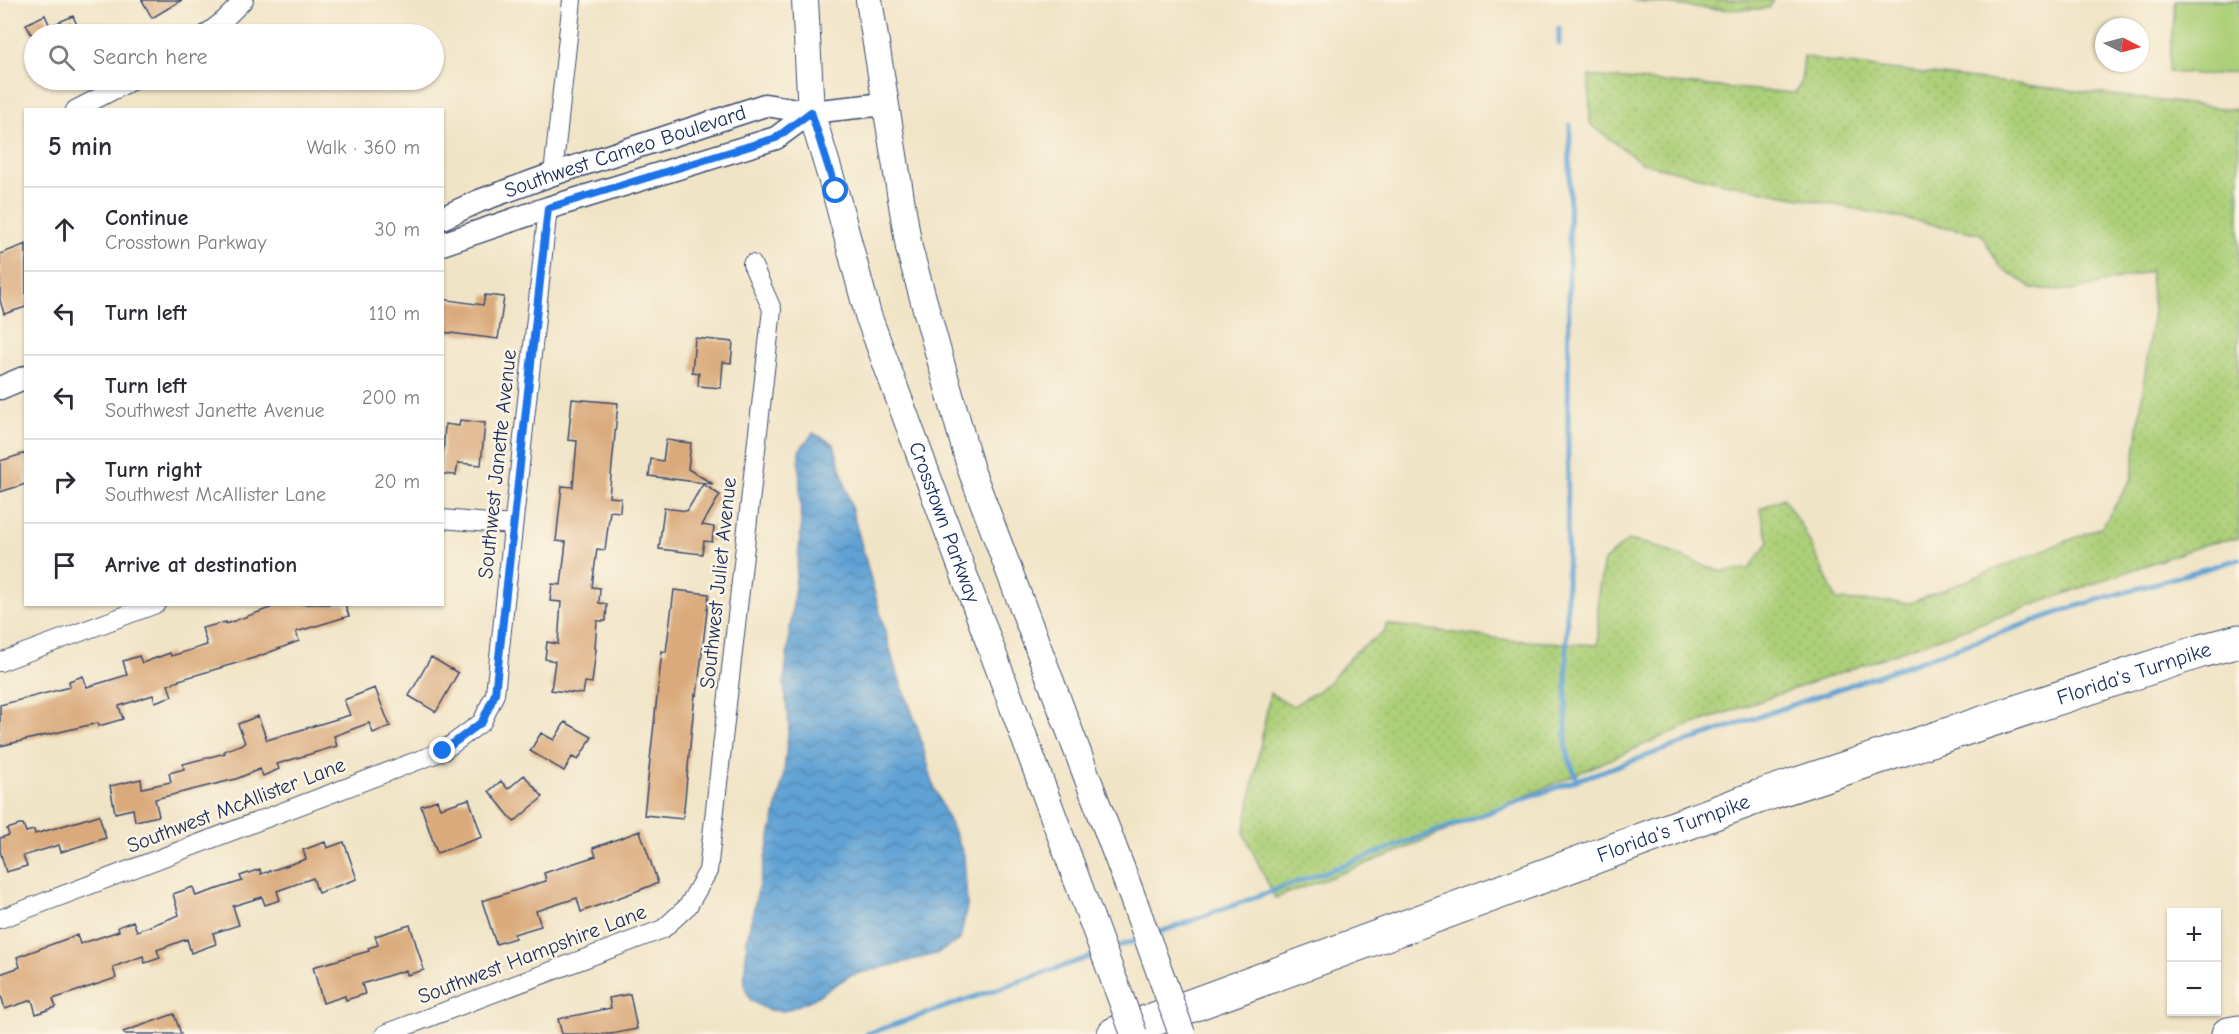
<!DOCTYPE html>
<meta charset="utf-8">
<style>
body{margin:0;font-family:"Comic Neue",sans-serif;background:#f2f2f3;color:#2b2b33}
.controls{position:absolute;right:18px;bottom:18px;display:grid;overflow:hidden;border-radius:0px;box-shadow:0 2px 4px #0004}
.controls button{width:54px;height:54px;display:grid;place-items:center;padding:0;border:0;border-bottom:2px solid #e1e1e2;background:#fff;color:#2b2b33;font:30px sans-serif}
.compass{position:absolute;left:2095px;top:18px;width:54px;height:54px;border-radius:50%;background:#fff;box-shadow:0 2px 4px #0004;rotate:96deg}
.stop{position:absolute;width:18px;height:18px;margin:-14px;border:4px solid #1a73e8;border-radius:50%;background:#fff}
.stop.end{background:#1a73e8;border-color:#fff;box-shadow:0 2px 6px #0008}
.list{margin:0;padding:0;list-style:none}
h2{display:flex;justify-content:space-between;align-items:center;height:78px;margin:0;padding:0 24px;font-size:26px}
h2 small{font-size:20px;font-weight:400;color:#7c7c81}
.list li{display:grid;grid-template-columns:39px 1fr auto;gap:18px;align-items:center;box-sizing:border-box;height:84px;padding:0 24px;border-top:2px solid #e1e1e2}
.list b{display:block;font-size:22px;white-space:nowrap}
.list p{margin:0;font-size:20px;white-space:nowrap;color:#7c7c81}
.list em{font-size:20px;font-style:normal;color:#7c7c81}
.icon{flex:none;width:33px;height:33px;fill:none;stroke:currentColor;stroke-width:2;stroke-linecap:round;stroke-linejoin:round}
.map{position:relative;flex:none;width:2239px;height:1034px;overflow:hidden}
.search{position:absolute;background:#fff;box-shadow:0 2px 4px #0004;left:24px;top:24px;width:420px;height:66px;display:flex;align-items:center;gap:15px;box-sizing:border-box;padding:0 21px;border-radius:33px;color:#7c7c81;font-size:22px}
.panel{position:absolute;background:#fff;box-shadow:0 2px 4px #0004;left:24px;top:108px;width:420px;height:498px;border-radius:0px}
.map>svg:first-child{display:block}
.grass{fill:url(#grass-dots);stroke:#647f6b;stroke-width:1.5}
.wetland{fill:url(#wetland-marsh);stroke:#647f6b;stroke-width:1.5}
.pitch{fill:#accf78;stroke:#647f6b;stroke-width:1.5}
.water{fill:url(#water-waves);stroke:#3e6899;stroke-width:1.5}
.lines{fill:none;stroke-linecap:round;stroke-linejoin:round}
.stream{stroke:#61a2d4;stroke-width:5}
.building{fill:#daaa7b}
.minor-casing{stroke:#3b4a6e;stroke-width:20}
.tertiary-casing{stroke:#3b4a6e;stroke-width:25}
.secondary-casing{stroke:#3b4a6e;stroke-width:28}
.motorway-casing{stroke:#3b4a6e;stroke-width:35}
.minor{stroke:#fff;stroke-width:18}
.tertiary{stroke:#fff;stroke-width:22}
.secondary{stroke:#fff;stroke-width:26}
.motorway{stroke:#fff;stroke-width:33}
.secondary-bridge-casing{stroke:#3b4a6e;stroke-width:28;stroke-linecap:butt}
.secondary-bridge{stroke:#fff;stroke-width:26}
.route{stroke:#1a73e8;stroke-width:8}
.labels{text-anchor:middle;stroke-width:5;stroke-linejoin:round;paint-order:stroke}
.street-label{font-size:21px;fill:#1b2f5e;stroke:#fcf5e5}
</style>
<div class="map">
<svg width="2239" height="1034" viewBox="0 0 2239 1034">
<defs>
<pattern id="grass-dots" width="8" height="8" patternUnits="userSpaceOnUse" patternTransform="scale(1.5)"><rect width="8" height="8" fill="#accf78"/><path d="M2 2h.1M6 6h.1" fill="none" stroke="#93b26a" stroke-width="1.8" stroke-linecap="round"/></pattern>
<pattern id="wetland-marsh" width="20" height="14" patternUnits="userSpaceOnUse" patternTransform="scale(1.5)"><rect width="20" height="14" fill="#accf78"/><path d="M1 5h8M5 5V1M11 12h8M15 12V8" fill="none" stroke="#93b26a"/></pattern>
<pattern id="water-waves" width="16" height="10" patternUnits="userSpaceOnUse" patternTransform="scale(1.5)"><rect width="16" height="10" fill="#61a2d4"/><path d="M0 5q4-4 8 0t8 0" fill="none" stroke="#4f84af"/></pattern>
</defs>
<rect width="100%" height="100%" fill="#fcf5e5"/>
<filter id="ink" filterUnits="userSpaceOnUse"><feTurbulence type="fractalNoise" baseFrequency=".0167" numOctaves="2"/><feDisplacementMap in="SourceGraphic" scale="12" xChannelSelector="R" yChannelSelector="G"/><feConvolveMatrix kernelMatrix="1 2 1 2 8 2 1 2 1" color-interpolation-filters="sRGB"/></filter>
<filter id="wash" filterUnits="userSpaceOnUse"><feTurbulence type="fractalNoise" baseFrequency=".008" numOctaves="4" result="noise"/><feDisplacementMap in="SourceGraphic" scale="24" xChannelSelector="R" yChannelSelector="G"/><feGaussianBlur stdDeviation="1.35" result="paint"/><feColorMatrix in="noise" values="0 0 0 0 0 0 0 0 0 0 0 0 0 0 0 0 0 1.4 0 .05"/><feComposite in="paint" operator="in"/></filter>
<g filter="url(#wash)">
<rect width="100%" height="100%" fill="#f0e4c6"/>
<path class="grass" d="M1804,56L1831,62L2239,110V538L2212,542L1680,729L1395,853L1275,898L1244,834L1270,693L1293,706L1316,692L1331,680L1356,651L1385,632L1386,624L1510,640L1598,645V593L1604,561L1628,540L1652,545L1719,571L1749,569L1769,542L1760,509L1783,498L1803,528L1837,600L1910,603L2102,527L2132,478L2153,310L2150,271L2076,290L2034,289L2000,267L1981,234L1724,183L1642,163L1590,124L1589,76L1793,93C1804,87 1802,68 1804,56Z"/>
<path class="wetland" d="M1631,0H1773L1769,8C1723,13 1676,5 1631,0Z"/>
<path class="pitch" d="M2176,0H2239V71L2215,75L2168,72Z"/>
<path class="water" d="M813,433L834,444L894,664L917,726L934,787L964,855L967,906L960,940L936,954L849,976L813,999L784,1011L768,1010L751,1001L744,985L747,938L783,780L789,725L784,684L801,531L799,451Z"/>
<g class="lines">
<path class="stream" d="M1559,44V28
M1570,125L1566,744L1569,759L1577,780
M1152,935L1577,780L2077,606L2239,559
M1110,949L1141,939
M867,1034L1098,954"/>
</g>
<g id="blocks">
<path class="building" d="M142,0H182L152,18Z
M45,15L50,26L73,16L81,34H31L26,24Z
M26,244V307L4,314L0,300V254Z
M485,295L504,297L498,339L442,332V299L483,305Z
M695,338L733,342L731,363L723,362L721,388L698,386L699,373L692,372Z
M572,399L618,403L609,497L621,498L620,512L610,511L605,550L597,549L592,587L600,588L599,603L607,604L606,621H597L595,648L596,649L592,683L585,682L583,694L551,690L555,661L545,659L547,642L558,644L561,602L550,601L552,584L561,585L566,542L556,541L562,486L573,487L577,441L568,440Z
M460,420L485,423L481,465L458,463L456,475L442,474L445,424L459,426Z
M666,440L691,443L688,469L713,484L649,476L651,459L663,461Z
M26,453V484L0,492V461Z
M703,484L720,495L702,525L714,527L712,542L704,541L702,554L659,549L664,508L687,511Z
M674,590L709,594L697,695L695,694L683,819L644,815L662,651L666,652Z
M281,604H345L349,616L296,632L299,641L257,657L179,680V681L168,685L172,696L155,702L153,695L119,706L123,719L99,726L98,723L0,746V705L70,687L69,681L83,676L87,687L127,675L123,661L139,656L142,663L170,653L171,656L207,645L202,628L226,622V624Z
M431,657L458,673L436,712L409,696Z
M375,688L390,726L373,733L369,723L334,736L337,746L277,764L279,769L263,776L260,769L236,779L155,799L159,816L135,821L133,809L115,813L110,786L141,779L142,788L171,782L169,773L184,769L183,764L225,753L224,751L245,743L238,724L258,716L267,740L350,715L344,700Z
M565,722L592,737L578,760L572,757L564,771L530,751L541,733L554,740Z
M524,775L543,797L514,822L489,791L501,781L508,789Z
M469,799L482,837L437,853L421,806L437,800L440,808Z
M99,815L106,838L61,852L59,845L23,856L27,866L6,872L0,851V838L9,835L7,829L23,824L26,832L34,830L35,834Z
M640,831L658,883L581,912L577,898L536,911L541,926L514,934L515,938L496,944L482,901L546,881L544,873L596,856L593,848Z
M325,842L327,848L344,842L357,879L318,893L313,878L277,891L280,900L265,905L262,897L233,906L239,925L213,933L216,944L191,953L187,939L157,950L160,958L145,963L143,956L113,967L116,978L53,999L56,1007L36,1014L32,1000L5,1009L0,992V974L20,967L17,957L77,935L80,944L119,931L118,927L133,921L137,931L179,915L173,894L193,887L196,896L242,881L240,876L260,869L261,874L306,859L303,850Z
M410,925L424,970L407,975L406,970L362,984L365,994L346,1000L345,996L323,1003L313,967L369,951L368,948L378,945L375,936Z
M630,994L637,1029L611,1034H562L558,1019L611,1008L609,998Z
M174,1014L181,1034H124L123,1032Z"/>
</g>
</g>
<g filter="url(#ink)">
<use href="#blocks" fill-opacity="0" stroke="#3b4a6e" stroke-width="1.5"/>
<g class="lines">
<g class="minor-casing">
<path id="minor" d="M206,34L224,20L244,0
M75,110L133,80
M553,174L572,0
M442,519L513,525
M0,662L156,604
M0,919L443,751L482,722L495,694L548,208
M385,1034L663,929L688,906L708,871L772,309L752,264"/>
</g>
<g class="tertiary-casing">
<g id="tertiary">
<path id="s1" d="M442,218L479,201L553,174L765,105L811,112L885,104"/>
<path d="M442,244L548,208L776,138L811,112"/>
<path d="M0,388L26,377"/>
</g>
</g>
<g class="secondary-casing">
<g id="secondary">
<path id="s2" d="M805,0L811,112L835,191L868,315L1091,918"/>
<path d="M869,0L909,248L971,470L1135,904"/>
</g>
</g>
<g class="motorway-casing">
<g id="motorway">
<path id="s3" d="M1114,1034L1758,797L2201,651L2239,641"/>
<path d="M2228,1034L2239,1032"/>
</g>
</g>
<use href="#minor" class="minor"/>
<use href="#tertiary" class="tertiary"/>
<use href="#secondary" class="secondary"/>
<use href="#motorway" class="motorway"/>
<g class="secondary-bridge-casing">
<path id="secondary-bridge" d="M1135,904L1182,1034
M1091,918L1134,1034"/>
</g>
<use href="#secondary-bridge" class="secondary-bridge"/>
</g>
</g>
<g class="lines" filter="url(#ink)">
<path class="route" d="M443,751L482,722L495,694L548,208L776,138L811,112L836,191"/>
</g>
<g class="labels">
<g class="street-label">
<text dy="7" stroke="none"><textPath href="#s1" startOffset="195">Southwest Cameo Boulevard</textPath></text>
<text transform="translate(497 464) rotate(-84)" y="7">Southwest Janette Avenue</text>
<text dy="7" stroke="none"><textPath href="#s2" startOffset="544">Crosstown Parkway</textPath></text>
<text transform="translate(718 583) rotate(-84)" y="7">Southwest Juliet Avenue</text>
<text dy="7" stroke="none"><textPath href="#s3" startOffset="1082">Florida's Turnpike</textPath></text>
<text transform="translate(236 805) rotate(-21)" y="7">Southwest McAllister Lane</text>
<text dy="7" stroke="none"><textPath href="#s3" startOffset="596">Florida's Turnpike</textPath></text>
<text transform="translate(532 954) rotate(-21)" y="7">Southwest Hampshire Lane</text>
</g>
</g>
</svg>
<div class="controls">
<button>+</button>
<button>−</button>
</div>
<svg class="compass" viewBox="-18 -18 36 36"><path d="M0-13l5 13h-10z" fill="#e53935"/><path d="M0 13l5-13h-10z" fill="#7c7c81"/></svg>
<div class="stop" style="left:836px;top:191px"></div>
<div class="stop end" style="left:443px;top:751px"></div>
<div class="search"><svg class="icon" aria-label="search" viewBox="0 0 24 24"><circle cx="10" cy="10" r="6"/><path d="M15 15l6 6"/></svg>Search here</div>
<section class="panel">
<h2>5 min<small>Walk · 360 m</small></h2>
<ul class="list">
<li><svg class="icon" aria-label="ahead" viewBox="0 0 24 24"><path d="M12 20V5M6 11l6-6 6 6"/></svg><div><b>Continue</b><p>Crosstown Parkway</p></div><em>30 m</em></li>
<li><svg class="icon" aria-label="left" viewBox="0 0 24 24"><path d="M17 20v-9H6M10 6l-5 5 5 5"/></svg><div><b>Turn left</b></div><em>110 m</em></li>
<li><svg class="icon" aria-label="left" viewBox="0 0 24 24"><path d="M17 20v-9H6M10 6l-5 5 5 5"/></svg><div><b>Turn left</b><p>Southwest Janette Avenue</p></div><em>200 m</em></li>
<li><svg class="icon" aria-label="right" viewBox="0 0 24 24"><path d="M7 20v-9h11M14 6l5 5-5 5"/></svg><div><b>Turn right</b><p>Southwest McAllister Lane</p></div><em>20 m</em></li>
<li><svg class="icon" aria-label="arrive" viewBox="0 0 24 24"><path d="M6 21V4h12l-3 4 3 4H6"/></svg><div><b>Arrive at destination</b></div></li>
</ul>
</section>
</div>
